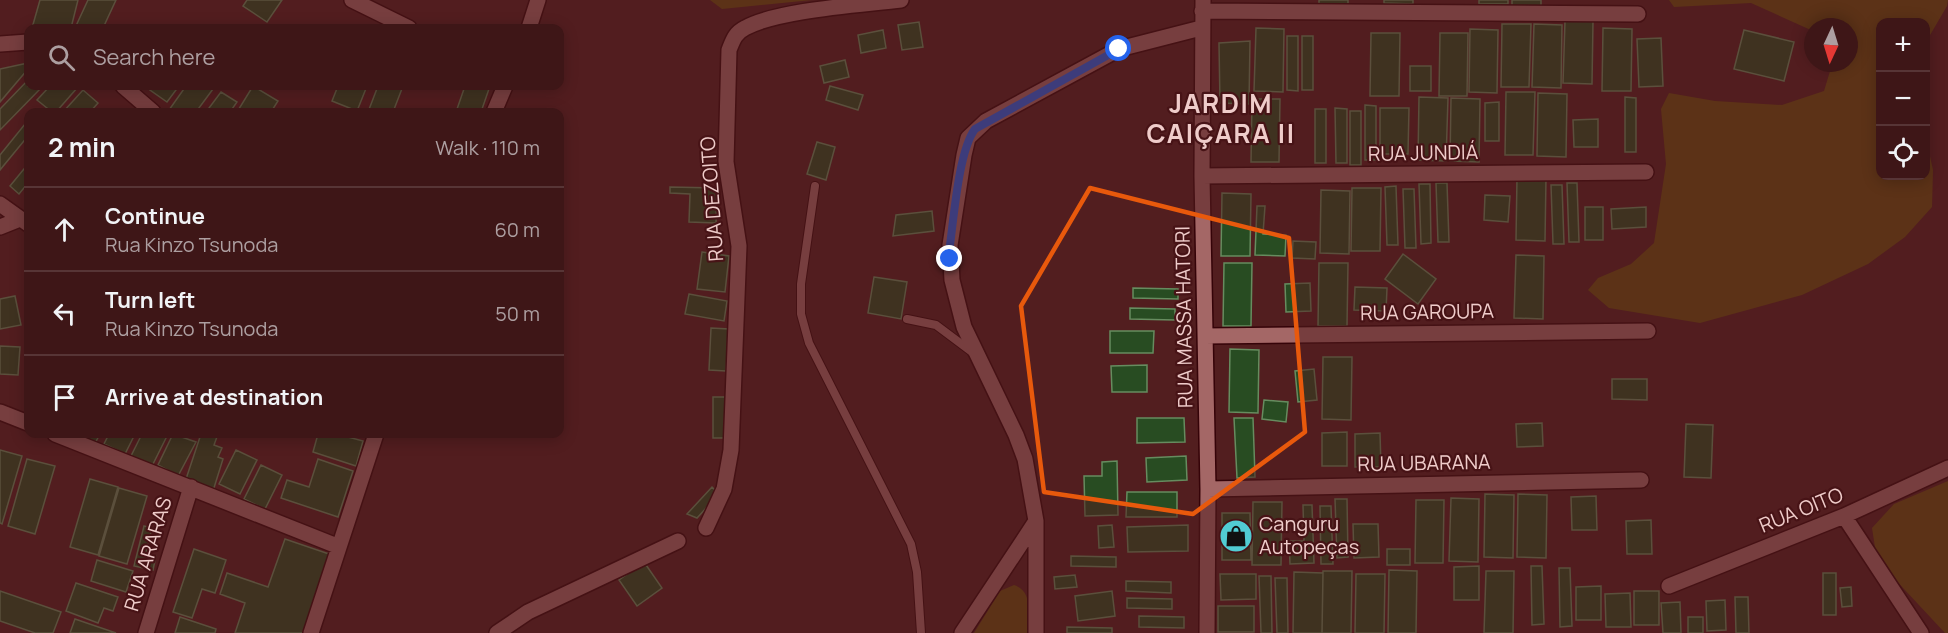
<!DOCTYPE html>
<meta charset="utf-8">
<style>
body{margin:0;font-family:Manrope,sans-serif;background:#451f20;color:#f1f3f6}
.controls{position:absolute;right:18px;top:18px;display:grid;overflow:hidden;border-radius:12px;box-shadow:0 3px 15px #0003}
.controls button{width:54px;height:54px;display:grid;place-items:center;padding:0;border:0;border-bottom:2px solid #573536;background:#3e1617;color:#f1f3f6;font:30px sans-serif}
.compass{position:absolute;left:1804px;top:18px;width:54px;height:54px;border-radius:50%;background:#3e1617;box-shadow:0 3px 15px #0003;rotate:184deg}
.stop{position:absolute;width:18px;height:18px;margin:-14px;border:4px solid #2563eb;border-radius:50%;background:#fff}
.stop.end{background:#2563eb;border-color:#fff;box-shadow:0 2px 6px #0008}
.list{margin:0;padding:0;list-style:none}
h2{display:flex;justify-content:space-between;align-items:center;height:78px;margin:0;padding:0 24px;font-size:26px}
h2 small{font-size:20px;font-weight:400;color:#ad9fa1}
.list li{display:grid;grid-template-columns:39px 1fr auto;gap:18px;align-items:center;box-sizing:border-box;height:84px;padding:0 24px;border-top:2px solid #573536}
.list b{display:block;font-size:22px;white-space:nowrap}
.list p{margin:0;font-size:20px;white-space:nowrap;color:#ad9fa1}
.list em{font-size:20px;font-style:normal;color:#ad9fa1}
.icon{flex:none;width:33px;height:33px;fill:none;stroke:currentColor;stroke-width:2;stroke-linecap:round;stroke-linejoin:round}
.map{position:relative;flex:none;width:1948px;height:633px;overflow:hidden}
.search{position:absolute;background:#3e1617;box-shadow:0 3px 15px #0003;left:24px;top:24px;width:540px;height:66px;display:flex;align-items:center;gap:15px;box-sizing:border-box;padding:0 21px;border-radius:12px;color:#ad9fa1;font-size:22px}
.panel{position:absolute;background:#3e1617;box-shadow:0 3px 15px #0003;left:24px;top:108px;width:540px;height:330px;border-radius:12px}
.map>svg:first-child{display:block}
.green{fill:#694c0e}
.building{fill:#284c22;stroke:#668c5f;stroke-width:1.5}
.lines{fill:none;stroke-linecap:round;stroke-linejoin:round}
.lane-casing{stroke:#350308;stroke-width:10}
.street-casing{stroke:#350308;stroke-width:18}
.lane{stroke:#a46766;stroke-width:8}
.street{stroke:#a46766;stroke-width:15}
.route{stroke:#2563eb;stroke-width:8}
.marked{fill:none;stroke:#e8590c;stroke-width:4.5;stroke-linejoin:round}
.labels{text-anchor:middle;stroke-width:4.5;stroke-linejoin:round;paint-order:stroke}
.street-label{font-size:20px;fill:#efccca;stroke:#471316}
.poi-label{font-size:20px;fill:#efccca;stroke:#471316;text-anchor:start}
.district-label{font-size:26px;font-weight:bold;letter-spacing:1.5px;fill:#efccca;stroke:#471316}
</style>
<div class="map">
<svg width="1948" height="633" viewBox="0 0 1948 633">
<rect width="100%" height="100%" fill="#521e1f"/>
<path class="green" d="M710,0H812L722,9Z
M1669,0H1948L1947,6L1926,42V22H1880V176H1926V138L1933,170L1932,207L1905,237L1868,264L1802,295L1700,323L1609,308L1588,290L1598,278L1631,264L1654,243L1666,164L1661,109L1669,93L1715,101L1782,105L1824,91L1831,68L1828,63H1849V27H1813V31L1751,3L1674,7Z
M1948,481V633H1945L1877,560L1872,528L1894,504Z
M1014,585C1034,591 1028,617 1028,633H974L1000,591Z"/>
<path class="building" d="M40,0H78L71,28H32Z
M88,0H116L103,28H75Z
M247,0H282L267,22L243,6Z
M1319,0H1348V5L1319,4Z
M1384,0H1413V4L1384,3Z
M1479,0H1508V4H1479Z
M1512,0H1541V7L1512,6Z
M1565,21H1593L1592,84L1563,83Z
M919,22L923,47L902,50L898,25Z
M1502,24H1531L1529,87H1501Z
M1534,24L1562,25L1561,88L1532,87Z
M1256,28L1284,29L1283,92L1254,91Z
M1603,28L1632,29L1631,91H1602Z
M1470,29L1498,30L1497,93L1469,92Z
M883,30L886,48L861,53L858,35Z
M1744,30L1794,42L1784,81L1734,69Z
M1371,33H1400L1399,96H1370Z
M1440,33H1468L1467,96H1439Z
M1287,36H1298V91L1287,90Z
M1302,36H1313V90H1302Z
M1661,38L1663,86L1639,87L1637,39Z
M1250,41L1249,104L1220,103L1219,43Z
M845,60L849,77L824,83L820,66Z
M28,63V69L0,102V69Z
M1410,66H1431V91H1410Z
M28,80V86H43L0,130V109Z
M50,86H77L78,87L56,112H52L37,100Z
M153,86H179L167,102L150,90Z
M186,86H207L213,89L196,112H173L169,110Z
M253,86L278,101L271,112H237Z
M338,86H367L357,111L332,101Z
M378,86H403L393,112H368Z
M465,86H490L481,112H456Z
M830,86L863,95L858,110L826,100Z
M83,90L98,103L90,112H63Z
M221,92L237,102L230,112H206Z
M1506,92H1535L1533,155H1505Z
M1538,93L1567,94L1566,157L1537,156Z
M1419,97L1448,98L1446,161L1418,160Z
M1625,97L1636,98V152H1625Z
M1451,98L1480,99L1479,162L1450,161Z
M1252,99H1280L1279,162H1251Z
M1499,102V141H1485V103Z
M1365,105L1376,106V160H1365Z
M1335,108L1347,109V163H1336Z
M1380,108H1409L1408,154H1380Z
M1315,109H1326V163H1315Z
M1350,111H1361V165H1350Z
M1598,119V147H1574L1573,120Z
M25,124L28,127V136L0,170V155Z
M817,142L835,147L826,180L807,174Z
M28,164V183L19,194L10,186Z
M1517,177L1546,178L1545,241L1516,240Z
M1436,183H1447L1449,242H1438Z
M1567,183H1577L1579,242H1569Z
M1419,184H1430L1431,243L1421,244Z
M1551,185H1562L1564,244H1553Z
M1396,186L1398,245H1387L1385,187Z
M670,187L717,188L716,223L689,222L690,194L670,193Z
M1352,188H1381L1380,251H1351Z
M1403,189H1414L1416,248H1405Z
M1321,190L1350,191L1349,254L1320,253Z
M1222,193L1251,194L1250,256H1221Z
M1485,195L1510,196L1508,222L1484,220Z
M1257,206H1265L1263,234L1286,235L1285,256L1255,255Z
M1585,207H1603V240H1585Z
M1646,207V227L1612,229L1611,209Z
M932,211L934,231L893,236L896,215Z
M1293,241L1316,242L1315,259L1292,258Z
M702,252L729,256L725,292L697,289Z
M1403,254L1436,279L1418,304L1385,279Z
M1516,255L1544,256L1543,319L1514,318Z
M1224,263H1252L1251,326H1223Z
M1319,263H1348L1347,326H1318Z
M874,277L907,282L901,319L868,313Z
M1310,283L1311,311L1286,312L1285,284Z
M1355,287L1387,288L1386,311L1354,310Z
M1133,288L1178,289V299L1133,298Z
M689,294L727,301L724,321L685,314Z
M15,296L21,325L0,329V299Z
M1130,308L1175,309V320L1130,319Z
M711,328L729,329L726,371L709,370Z
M1110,331H1154L1153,353H1110Z
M0,346L20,347L18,375L0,374Z
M1230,349L1259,350L1258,413L1229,412Z
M1323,357H1352L1351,420L1322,419Z
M1147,365V392H1112L1111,366Z
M1314,369L1317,400L1298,402L1295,371Z
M1612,379H1647V400L1612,399Z
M713,397H729V438H713Z
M1264,400L1288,402L1286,422L1262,419Z
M1137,418H1184L1185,442L1137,443Z
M1234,418H1253L1255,477L1237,478Z
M1542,423L1543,446L1517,447L1516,424Z
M1686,424L1713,425L1711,478L1684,477Z
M1347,432V466H1322V433Z
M1380,433L1381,467H1355V434Z
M72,434H100L94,445Z
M109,434H135L125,454L104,444Z
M142,434H168L152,466L131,456Z
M173,434L196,442L178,476L158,465Z
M201,434H218L214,445L222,448L218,457L223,459L213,491L185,482Z
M318,434H337L363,441L356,466L313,452Z
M0,450L22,456L2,524L0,523Z
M236,450L257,460L240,494L219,484Z
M1186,456L1187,480L1147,482L1146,458Z
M27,459L55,466L35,534L8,526Z
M318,459L353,471L338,517L281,498L287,480L309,487Z
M1117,461L1118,515L1085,516L1084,476H1102V462Z
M261,465L282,475L265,509L244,499Z
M90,479L118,487L98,555L70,547Z
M712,487L719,494L697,518L687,514Z
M119,488L147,496L127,564L99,556Z
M1127,492H1177V517H1126Z
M1485,494L1514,495L1513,558L1484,557Z
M1518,494L1547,495L1546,558L1517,557Z
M1596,496L1597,530H1572L1571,497Z
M1451,498L1479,499L1478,562L1449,561Z
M1335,499H1347L1348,557L1337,558Z
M1416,500H1444L1443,563H1415Z
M1253,502H1282L1281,565H1252Z
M1303,505H1312L1314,563L1290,564L1289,541H1304Z
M1320,506H1331L1333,564H1321Z
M1222,513H1250L1251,560H1222Z
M1651,520L1652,554H1627L1626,521Z
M1353,524H1378L1379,557L1354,558Z
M1112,525L1114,547L1099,548L1098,526Z
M1188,525V551L1128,552L1127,527Z
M144,526L152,528L146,553L156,556L153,570L134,566Z
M285,539L332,555L304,633H235L245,603L220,594L227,573L268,587Z
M194,549L226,560L215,593L202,589L192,618L173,612Z
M1387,549H1410V565H1387Z
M1071,556L1116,557V567L1071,566Z
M97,560L133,571L126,592L91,581Z
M644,562L662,588L637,606L619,580Z
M1479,566V600H1454V567Z
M1531,566H1542L1544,624L1532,625Z
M1559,568H1570L1572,626L1560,627Z
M1389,570L1417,571L1416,633H1388Z
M1323,571H1352L1351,633H1322Z
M1486,571H1514L1513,633H1484Z
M1294,572L1323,573L1322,633H1293Z
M1823,573H1836V615H1823Z
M1220,574H1256V599L1221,600Z
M1356,574H1385L1384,633H1355Z
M1075,575L1077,587L1055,589L1054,577Z
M1259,576H1271L1272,633H1261Z
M1275,578H1287L1288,633H1277Z
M1126,581L1171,582V593L1126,591Z
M76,583L118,597L113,611L104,608L98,623L66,611Z
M1601,586V620H1576V587Z
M1851,587L1852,606L1842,607L1840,588Z
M0,591L61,612L53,633H35L0,621Z
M1112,591L1115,616L1078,621L1075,596Z
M1634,591H1659V625H1634Z
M1630,593L1631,627H1606L1605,594Z
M1735,597H1748L1749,633H1736Z
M1127,598L1172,599V609L1127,608Z
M1725,600L1726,630L1707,631L1706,601Z
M1680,602L1681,633H1663L1661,603Z
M1218,606H1254V632H1218Z
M1139,616L1184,617V628L1139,627Z
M180,617L216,629L215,633H175Z
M1688,617H1703V633H1688Z
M75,619L116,633H70Z
M1067,627L1112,628V633H1067Z"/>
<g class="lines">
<g class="lane-casing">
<path id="lane" d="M815,186L801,284V314L809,343L911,544L917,572L921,633
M907,319L936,325L972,352"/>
</g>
<g class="street-casing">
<path id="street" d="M352,0L409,28
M1203,0L1202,176L1208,489L1207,633
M1202,11L1638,14
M529,28L538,0
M0,44L28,42
M123,86L153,112
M494,112L505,86
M1202,176L1646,172
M0,204L28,224
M0,227L20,219
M1205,336L1648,331
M0,412L28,423
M55,434L337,546
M1208,489L1641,480
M1844,516L1921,633
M706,528L724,489L731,450L739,246L726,162L729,50C733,40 735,33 745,28C777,10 861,5 901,0
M1669,586L1844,516L1948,468
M146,633L191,487
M311,633L376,434
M497,633L528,612L678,541
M962,633L1036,521
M1036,633V521L1025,459L1016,435L964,327L952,280L950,245L964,155L968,138L986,121L1119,49L1201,28"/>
</g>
<use href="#lane" class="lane"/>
<use href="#street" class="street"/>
</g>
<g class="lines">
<path class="route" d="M950,259V245C954,216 959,150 975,129L1119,49"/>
</g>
<path d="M0 0H1948V633H0ZM1090,188L1289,238L1305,432L1193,514L1044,492L1021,306Z" fill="#521e1f" fill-opacity=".55" fill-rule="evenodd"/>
<path class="marked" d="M1090,188L1289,238L1305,432L1193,514L1044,492L1021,306Z"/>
<defs>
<g id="shop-disc" transform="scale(1.725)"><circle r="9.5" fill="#51ccd3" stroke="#471316"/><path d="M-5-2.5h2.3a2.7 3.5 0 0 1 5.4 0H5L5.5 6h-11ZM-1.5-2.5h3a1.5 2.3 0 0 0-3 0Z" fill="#111"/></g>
</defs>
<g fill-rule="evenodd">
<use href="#shop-disc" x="1236" y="536"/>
</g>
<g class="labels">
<g class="street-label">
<text transform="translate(1423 153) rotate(-1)" y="7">RUA JUNDIÁ</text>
<text transform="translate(712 199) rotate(-94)" y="7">RUA DEZOITO</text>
<text transform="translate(1427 312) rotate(-1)" y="7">RUA GAROUPA</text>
<text transform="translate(1184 317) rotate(-91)" y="7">RUA MASSA HATORI</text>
<text transform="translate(1424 463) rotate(-1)" y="7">RUA UBARANA</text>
<text transform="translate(1801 510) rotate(-22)" y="7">RUA OITO</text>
<text transform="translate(148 554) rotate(-73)" y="7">RUA ARARAS</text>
</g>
<g class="poi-label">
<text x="1259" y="531">Canguru<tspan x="1259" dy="23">Autopeças</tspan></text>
</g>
<g class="district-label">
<text x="1221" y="113">JARDIM<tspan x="1221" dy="30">CAIÇARA II</tspan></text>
</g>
</g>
</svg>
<div class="controls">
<button>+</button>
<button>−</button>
<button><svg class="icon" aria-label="locate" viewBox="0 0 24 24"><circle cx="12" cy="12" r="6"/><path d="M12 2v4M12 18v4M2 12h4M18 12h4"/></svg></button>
</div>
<svg class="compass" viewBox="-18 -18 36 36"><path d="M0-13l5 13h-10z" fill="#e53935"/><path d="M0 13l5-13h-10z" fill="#ad9fa1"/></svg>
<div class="stop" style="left:1119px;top:49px"></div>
<div class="stop end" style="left:950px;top:259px"></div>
<div class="search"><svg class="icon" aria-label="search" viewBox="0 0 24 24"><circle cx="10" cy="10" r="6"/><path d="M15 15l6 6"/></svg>Search here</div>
<section class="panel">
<h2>2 min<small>Walk · 110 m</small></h2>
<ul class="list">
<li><svg class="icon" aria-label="ahead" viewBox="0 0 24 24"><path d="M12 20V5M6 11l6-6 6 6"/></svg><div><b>Continue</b><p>Rua Kinzo Tsunoda</p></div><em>60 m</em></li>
<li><svg class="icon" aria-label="left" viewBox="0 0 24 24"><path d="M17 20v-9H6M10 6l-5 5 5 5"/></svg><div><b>Turn left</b><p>Rua Kinzo Tsunoda</p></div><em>50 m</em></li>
<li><svg class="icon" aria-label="arrive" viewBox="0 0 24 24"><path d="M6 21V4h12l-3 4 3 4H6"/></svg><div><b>Arrive at destination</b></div></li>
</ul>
</section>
</div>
